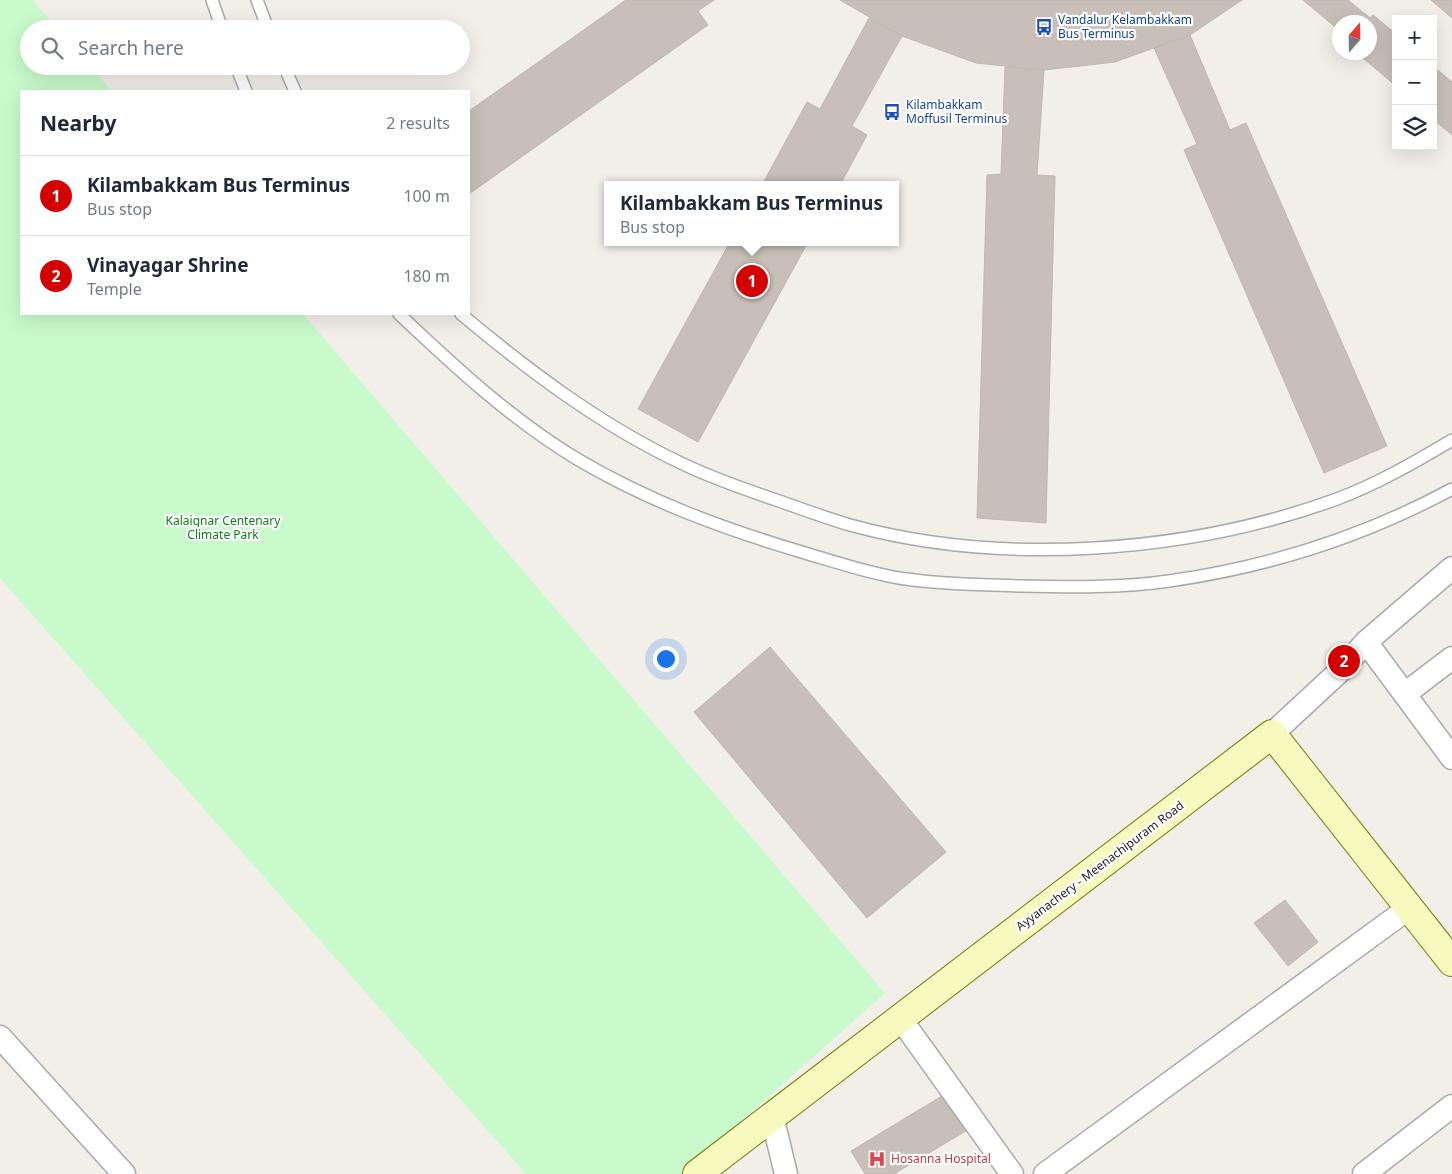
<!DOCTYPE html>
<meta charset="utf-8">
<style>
body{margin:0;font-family:"Noto Sans",sans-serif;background:#f2f2f3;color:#1f2937}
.controls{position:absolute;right:15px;top:15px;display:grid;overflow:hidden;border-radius:0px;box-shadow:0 5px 20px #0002}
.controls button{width:45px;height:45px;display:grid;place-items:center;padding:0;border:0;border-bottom:1px solid #e0e1e3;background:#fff;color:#1f2937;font:25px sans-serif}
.compass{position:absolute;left:1332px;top:15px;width:45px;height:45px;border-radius:50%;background:#fff;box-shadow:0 5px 20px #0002;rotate:20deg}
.you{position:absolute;left:665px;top:658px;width:18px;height:18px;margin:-12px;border:4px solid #fff;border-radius:50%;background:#1a73e8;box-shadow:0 0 0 8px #1a73e833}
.badge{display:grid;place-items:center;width:32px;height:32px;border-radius:50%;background:#d40000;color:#fff;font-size:16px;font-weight:700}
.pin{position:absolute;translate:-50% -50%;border:2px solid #fff;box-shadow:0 1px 5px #0006}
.popup{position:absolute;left:604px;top:181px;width:295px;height:65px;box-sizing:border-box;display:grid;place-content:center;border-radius:0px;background:#fff;filter:drop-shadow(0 1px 4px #0005);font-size:16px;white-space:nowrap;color:#747a83}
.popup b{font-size:19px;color:#1f2937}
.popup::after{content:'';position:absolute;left:50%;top:100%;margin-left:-10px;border:10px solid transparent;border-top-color:#fff}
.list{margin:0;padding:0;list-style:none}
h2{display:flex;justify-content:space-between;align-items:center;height:65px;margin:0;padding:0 20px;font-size:21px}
h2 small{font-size:16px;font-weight:400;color:#747a83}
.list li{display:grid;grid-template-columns:32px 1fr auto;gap:15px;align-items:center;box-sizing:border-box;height:80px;padding:0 20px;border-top:1px solid #e0e1e3}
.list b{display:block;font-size:19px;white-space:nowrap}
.list p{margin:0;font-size:16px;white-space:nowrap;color:#747a83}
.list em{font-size:16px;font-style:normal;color:#747a83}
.icon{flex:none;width:28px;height:28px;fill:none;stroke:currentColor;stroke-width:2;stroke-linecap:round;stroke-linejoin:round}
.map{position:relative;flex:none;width:1452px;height:1174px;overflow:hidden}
.search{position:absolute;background:#fff;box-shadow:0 5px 20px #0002;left:20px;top:20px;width:450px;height:55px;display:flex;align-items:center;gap:12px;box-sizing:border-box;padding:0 18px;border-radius:28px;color:#747a83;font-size:19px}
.panel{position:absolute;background:#fff;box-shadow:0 5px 20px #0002;left:20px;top:90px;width:450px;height:225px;border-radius:0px}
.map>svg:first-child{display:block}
.park{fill:#c8facc}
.building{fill:#c7bfb8;stroke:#c4b6ab}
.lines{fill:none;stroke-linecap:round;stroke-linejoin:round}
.lane-casing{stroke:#a9a9a9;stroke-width:14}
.street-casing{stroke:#a9a9a9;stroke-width:25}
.secondary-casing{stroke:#707d05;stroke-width:30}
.lane{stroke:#fff;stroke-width:11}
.street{stroke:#fff;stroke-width:22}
.secondary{stroke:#f7fabf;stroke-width:28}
.labels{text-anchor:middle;stroke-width:4.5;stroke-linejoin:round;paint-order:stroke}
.transit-label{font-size:12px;fill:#164399;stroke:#fff;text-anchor:start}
.park-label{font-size:12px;fill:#0c8416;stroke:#fff}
.street-label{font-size:12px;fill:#222;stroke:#fff}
.health-label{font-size:12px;fill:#be3a42;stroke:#fff;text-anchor:start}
</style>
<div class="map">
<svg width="1452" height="1174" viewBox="0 0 1452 1174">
<rect width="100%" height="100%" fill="#f2efe9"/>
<path class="park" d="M0,0H33L58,29H29V66H90L112,91H21V314H303L885,993L682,1174H526L0,578Z"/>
<path class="building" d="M626,0H714L698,11L708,25L469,194V111Z
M840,0H1242L1190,35L1154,48L1115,62L1044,70L976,63L902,36Z
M1303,0H1348L1370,18L1373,15L1396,34V86L1356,52H1370V22H1340V31Z
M1431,0H1452V18Z
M869,18L902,36L852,126L867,135L840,185H762L807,102L820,109Z
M1190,35L1230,130L1246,123L1387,446L1324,473L1184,150L1197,144L1154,48Z
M1433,66L1452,82V135L1433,119Z
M1005,67L1044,70L1037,175L1055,176L1046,523L977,518L987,175L1001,174Z
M730,242H808L698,442L638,409Z
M770,647L946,852L867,918L694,712Z
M1285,900L1318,942L1288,966L1254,923Z
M947,1093L969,1129L894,1174H865L851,1151Z"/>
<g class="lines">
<g class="lane-casing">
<path id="lane" d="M212,0L222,29
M257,0L268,29
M236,66L246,91
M284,66L295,91
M399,314C455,367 511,419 577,459C650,502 724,529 805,553C836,562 868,573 899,578C939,584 980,585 1020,586C1069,587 1121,588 1169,581C1267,567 1365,536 1452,489
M461,314C529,371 602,426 683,464C714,479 747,490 779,501C802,509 826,518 850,525C1003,567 1189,553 1337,499C1377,484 1415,462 1452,440"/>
</g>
<g class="street-casing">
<path id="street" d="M1366,642L1452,758
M1406,693L1452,658
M1272,734L1340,671L1366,642L1452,568
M900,1018L1012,1174
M0,1037L124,1174
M772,1116L786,1174
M1045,1174L1409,908
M1364,1174L1452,1106"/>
</g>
<g class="secondary-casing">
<path id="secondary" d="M697,1174L1272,734L1452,962"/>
</g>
<use href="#lane" class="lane"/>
<use href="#street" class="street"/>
<use href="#secondary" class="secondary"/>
</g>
<defs>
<g id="bus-bare" transform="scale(1.35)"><path d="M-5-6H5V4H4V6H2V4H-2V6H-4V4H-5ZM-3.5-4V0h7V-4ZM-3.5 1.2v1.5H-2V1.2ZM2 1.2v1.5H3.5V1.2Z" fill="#1a4fb4" stroke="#fff" stroke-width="2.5" paint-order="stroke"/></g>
<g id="hospital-bare" transform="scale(1.35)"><path d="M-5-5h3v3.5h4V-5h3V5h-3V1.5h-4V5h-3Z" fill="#e0444e" stroke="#fff" stroke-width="2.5" paint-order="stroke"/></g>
</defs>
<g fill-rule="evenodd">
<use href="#bus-bare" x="1044" y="27"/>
<use href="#bus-bare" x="892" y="112"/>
<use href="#hospital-bare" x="877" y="1159"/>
</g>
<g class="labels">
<g class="transit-label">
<text x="1058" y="24">Vandalur Kelambakkam<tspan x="1058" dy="14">Bus Terminus</tspan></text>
<text x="906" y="109">Kilambakkam<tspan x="906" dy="14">Moffusil Terminus</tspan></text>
</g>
<g class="park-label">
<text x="223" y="525">Kalaignar Centenary<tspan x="223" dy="14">Climate Park</tspan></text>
</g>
<g class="street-label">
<text transform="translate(1100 866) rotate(-37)" y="4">Ayyanachery - Meenachipuram Road</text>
</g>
<g class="health-label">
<text x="891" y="1163">Hosanna Hospital</text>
</g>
</g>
</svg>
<div class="controls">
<button>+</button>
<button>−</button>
<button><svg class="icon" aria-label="layers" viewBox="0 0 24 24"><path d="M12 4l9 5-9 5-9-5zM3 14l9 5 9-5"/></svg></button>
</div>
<svg class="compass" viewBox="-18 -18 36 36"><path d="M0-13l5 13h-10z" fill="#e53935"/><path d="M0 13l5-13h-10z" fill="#747a83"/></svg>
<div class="you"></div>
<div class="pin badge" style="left:752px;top:281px">1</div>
<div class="popup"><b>Kilambakkam Bus Terminus</b>Bus stop</div>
<div class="pin badge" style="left:1344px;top:661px">2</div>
<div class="search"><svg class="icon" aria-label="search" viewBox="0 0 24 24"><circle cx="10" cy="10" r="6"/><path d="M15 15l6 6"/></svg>Search here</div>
<section class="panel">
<h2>Nearby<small>2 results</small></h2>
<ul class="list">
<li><span class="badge">1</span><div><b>Kilambakkam Bus Terminus</b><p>Bus stop</p></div><em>100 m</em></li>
<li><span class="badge">2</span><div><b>Vinayagar Shrine</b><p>Temple</p></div><em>180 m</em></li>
</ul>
</section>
</div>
